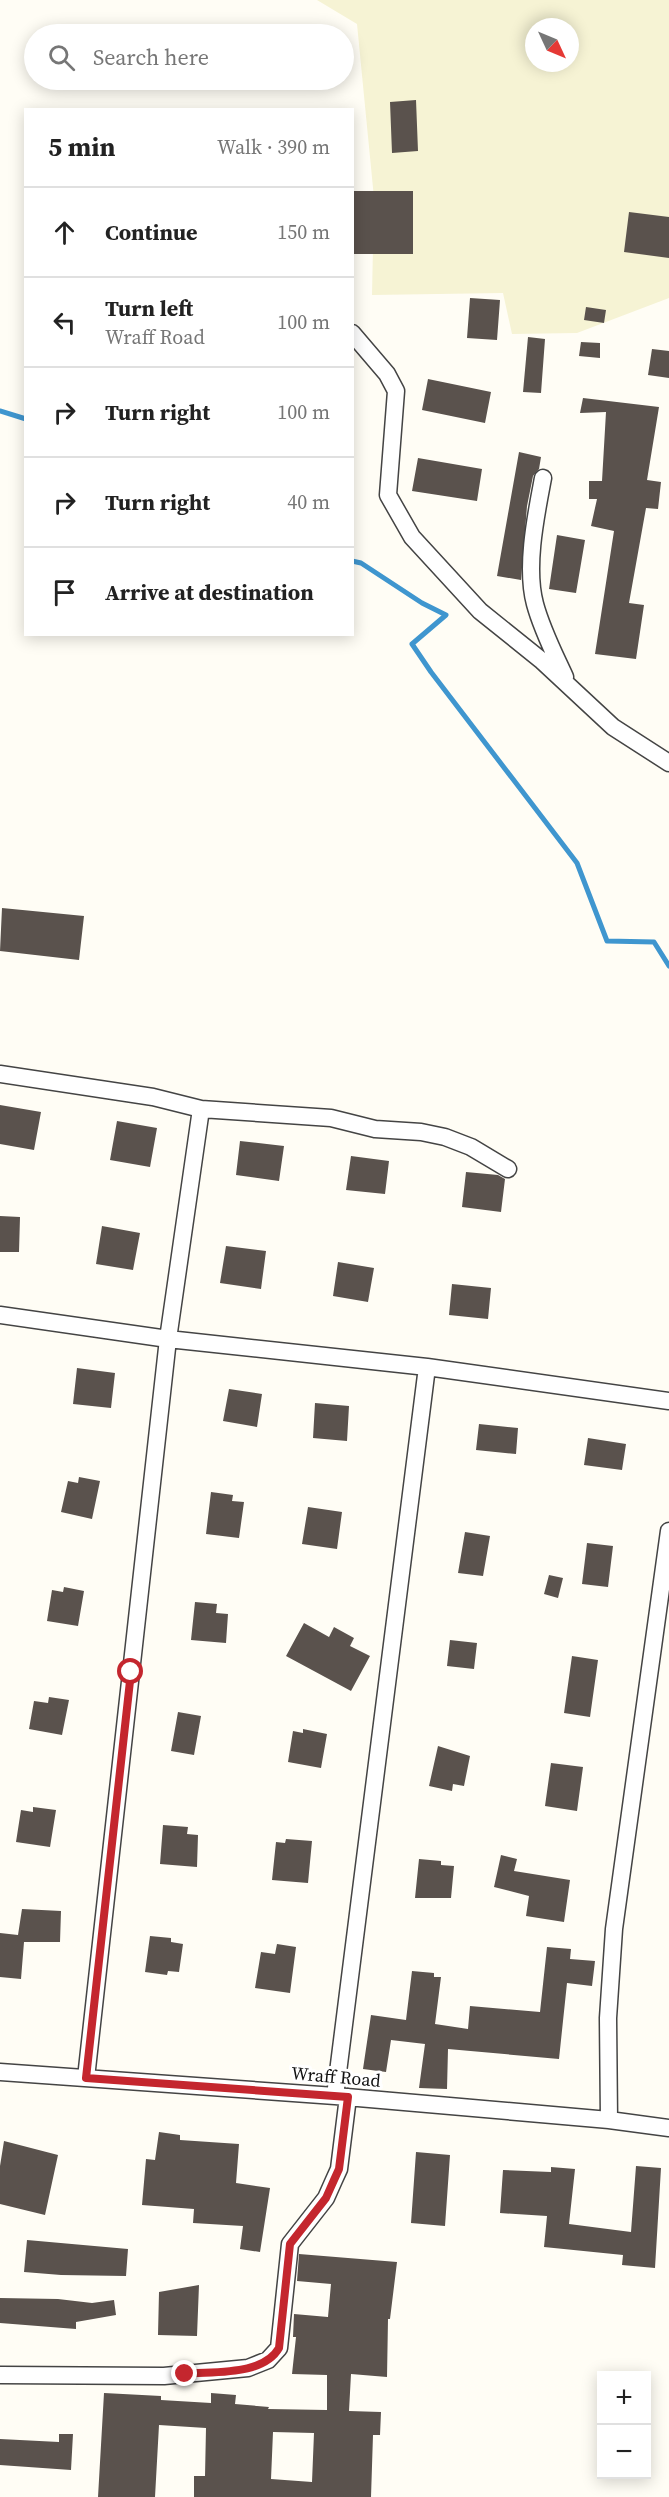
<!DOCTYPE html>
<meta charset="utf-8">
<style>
body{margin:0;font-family:"Source Serif 4",serif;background:#f6f6f6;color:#222}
.controls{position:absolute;right:18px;bottom:18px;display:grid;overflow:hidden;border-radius:0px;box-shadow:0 3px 15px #0003}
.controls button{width:54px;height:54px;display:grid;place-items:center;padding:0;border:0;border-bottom:2px solid #e0e0e0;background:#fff;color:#222;font:30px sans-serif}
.compass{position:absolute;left:525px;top:18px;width:54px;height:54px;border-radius:50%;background:#fff;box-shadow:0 3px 15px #0003;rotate:134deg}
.stop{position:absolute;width:18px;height:18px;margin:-14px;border:4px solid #c4262e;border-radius:50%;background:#fff}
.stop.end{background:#c4262e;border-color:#fff;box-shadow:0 2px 6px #0008}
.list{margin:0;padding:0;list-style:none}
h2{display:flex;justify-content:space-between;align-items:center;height:78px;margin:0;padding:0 24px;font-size:26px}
h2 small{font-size:20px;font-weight:400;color:#767676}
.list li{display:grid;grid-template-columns:39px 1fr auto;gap:18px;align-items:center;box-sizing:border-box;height:90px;padding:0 24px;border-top:2px solid #e0e0e0}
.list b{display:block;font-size:22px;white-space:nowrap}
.list p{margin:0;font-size:20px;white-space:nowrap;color:#767676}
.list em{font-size:20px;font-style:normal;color:#767676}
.icon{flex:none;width:33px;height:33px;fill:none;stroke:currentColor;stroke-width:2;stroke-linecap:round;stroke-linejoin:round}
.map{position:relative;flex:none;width:669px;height:2497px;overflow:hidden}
.search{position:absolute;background:#fff;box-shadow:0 3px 15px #0003;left:24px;top:24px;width:330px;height:66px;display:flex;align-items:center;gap:15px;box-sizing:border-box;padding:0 21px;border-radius:33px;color:#767676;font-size:22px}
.panel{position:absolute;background:#fff;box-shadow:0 3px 15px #0003;left:24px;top:108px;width:330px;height:528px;border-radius:0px}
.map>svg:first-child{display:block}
.farmland{fill:#f6f3d4;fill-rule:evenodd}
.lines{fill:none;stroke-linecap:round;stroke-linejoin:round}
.stream{stroke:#3f96cf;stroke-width:5}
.building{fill:#5a524d;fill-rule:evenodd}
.minor-casing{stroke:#444;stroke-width:19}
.minor{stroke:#fff;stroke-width:16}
.route{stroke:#c4262e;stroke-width:8}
.labels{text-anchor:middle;stroke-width:6;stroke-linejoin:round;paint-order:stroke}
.street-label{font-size:18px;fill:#111;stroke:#fff}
</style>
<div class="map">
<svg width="669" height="2497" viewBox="0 0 669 2497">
<rect width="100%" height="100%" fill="#fffdf5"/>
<path class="farmland" d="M317,0H669V298L577,333L512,334L503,293L372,295L374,198L357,24ZM534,27H570V63H534Z"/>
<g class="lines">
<path class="stream" d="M0,411L26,419
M352,561L361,563L422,603L446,615L412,644L431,672L577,863L607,941L654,942L669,966"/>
</g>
<path class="building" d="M416,100L418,151L392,153L390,102Z
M352,191H413V254H352Z
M629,212L669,217V258L624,252Z
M470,298L500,300L497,340L467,338Z
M586,307L606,310L604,323L584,320Z
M528,337L545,339L541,393L523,392Z
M581,342L600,343V358L579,356Z
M652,349L669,351V378L648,375Z
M428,379L491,392L485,423L422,410Z
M583,398L659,407L647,480L661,482L658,509L646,508L629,603L644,605L636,659L595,654L614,531L591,526L597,499H589V481H602L606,412L580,413Z
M519,452L541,457L539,469L533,476L527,506L521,580L497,576Z
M418,458L482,469L477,501L412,491Z
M557,535L585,540L576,593L549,589Z
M2,908L84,916L79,960L0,951Z
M0,1105L41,1112L34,1150L0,1144Z
M117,1121L157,1128L150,1167L110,1160Z
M240,1141L284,1146L279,1181L236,1175Z
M351,1156L389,1161L385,1194L346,1190Z
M466,1172L498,1175L505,1179L501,1212L462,1207Z
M0,1216L20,1217L19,1252H0Z
M102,1226L140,1233L133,1270L96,1264Z
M226,1246L266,1251L261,1289L220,1283Z
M338,1262L374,1268L368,1302L333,1296Z
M452,1284L491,1288L488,1319L449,1315Z
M77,1368L115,1373L111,1408L73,1404Z
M229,1389L262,1394L257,1427L223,1421Z
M315,1403L349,1406L347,1441L313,1438Z
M479,1424L518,1428L516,1454L476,1450Z
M588,1438L626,1444L622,1470L584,1465Z
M79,1477L100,1481L92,1519L61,1512L68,1481L78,1483Z
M211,1492L233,1495L232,1501L244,1502L239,1538L206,1534Z
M308,1507L342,1512L337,1549L302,1544Z
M465,1532L490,1536L483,1576L458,1573Z
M587,1543L613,1546L608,1587L582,1584Z
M549,1575L563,1578L558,1598L544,1594Z
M64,1587L84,1591L78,1626L47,1621L52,1590L63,1592Z
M195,1602L217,1604L216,1613L228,1614L226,1643L191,1640Z
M304,1623L329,1637L334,1627L354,1638L350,1646L370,1656L351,1691L286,1656Z
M450,1640L477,1643L474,1669L447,1666Z
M572,1656L598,1660L590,1717L564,1713Z
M49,1697L69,1700L62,1735L29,1729L34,1701L48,1703Z
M178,1712L201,1716L194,1755L171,1751Z
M303,1729L327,1734L321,1768L288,1762L293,1731L303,1733Z
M438,1746L470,1756L464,1786L453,1784L452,1791L429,1786Z
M551,1763L583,1767L577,1811L545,1806Z
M33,1807L56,1810L50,1847L16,1842L21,1810L33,1812Z
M163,1825L188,1827L187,1834L198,1835L197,1867L160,1864Z
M286,1839L312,1841L308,1883L272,1880L276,1842L285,1843Z
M501,1855L517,1859L514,1871L570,1880L564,1922L526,1916L529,1896L494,1887Z
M419,1859L441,1861V1865L454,1866L451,1898H415Z
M22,1909L61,1911L60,1942H24L21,1979L0,1977V1933L18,1935Z
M150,1936L171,1938V1942L183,1944L179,1972L168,1971L167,1975L145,1972Z
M277,1944L296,1947L290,1993L255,1988L261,1952L275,1954Z
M547,1947L571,1949L570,1959L595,1961L592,1986L567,1983L559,2059L448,2049L447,2089L419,2088L425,2044L391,2040L386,2072L363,2069L371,2015L406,2020L412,1971L434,1973V1977H441L435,2024L468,2029L470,2006L540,2012Z
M159,2132L180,2135V2140L239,2144L236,2183L270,2188L260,2252L240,2249L243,2226L193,2223L194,2209L142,2205L146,2159L155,2160Z
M4,2141L58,2155L45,2215L0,2204V2166Z
M416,2152L450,2155L445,2226L411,2223Z
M636,2166L661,2168L655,2268L622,2265L623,2255L544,2247L547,2216L500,2213L503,2170L551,2172V2167L575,2169L569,2224L631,2232Z
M27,2240L128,2249L126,2276L61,2275L24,2272Z
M299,2254L397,2262L390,2319H388L387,2377L351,2374L349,2411L381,2412L380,2435H373L371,2497H194V2476H205L206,2428L159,2425L155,2497H98L104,2393L161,2396V2400L211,2403V2393L236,2395L235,2404L269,2407L268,2409L327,2410V2375L292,2374L296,2337H293L294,2314L328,2317L331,2284L297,2281ZM273,2432L314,2433L312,2482L271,2479Z
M199,2285L197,2336L158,2335L159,2292Z
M0,2298L58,2299L92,2303L114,2300L116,2315L76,2322V2329L0,2323Z
M59,2434H73L71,2470L0,2465V2439L59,2442Z"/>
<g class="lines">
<g class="minor-casing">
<path id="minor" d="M352,333L387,374L396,391L388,495L412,537L480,611L541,660L613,727L669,763
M543,478C536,515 525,567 535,604C542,630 554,653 565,677
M0,1074L153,1097L201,1109L331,1118L375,1129L421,1132L445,1137L471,1147L508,1169
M0,1315L168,1339L427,1367L669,1401
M0,2072L335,2096L609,2120L669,2128
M86,2078L168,1339L201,1109
M335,2096L427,1367
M609,2120L608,2018L614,1929L669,1531
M0,2375L164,2376L248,2368L268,2360L279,2348L290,2244L326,2198L334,2180L339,2169L348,2097"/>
</g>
<use href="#minor" class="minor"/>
</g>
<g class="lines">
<path class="route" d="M131,1672L86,2078L348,2097L339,2169L334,2180L326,2198L290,2244L279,2348C263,2376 213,2371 185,2374"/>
</g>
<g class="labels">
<g class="street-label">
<text transform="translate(336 2077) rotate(5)" y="6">Wraff Road</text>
</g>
</g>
</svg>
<div class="controls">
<button>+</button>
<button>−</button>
</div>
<svg class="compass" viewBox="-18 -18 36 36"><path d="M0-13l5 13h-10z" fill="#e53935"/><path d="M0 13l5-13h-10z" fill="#767676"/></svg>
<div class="stop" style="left:131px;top:1672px"></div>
<div class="stop end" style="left:185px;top:2374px"></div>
<div class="search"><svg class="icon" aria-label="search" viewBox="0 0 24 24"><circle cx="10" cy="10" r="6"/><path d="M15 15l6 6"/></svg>Search here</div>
<section class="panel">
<h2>5 min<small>Walk · 390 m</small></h2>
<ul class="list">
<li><svg class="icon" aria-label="ahead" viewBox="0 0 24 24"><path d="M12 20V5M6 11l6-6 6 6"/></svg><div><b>Continue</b></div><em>150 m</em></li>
<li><svg class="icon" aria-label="left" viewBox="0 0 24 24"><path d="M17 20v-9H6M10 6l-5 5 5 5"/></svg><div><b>Turn left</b><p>Wraff Road</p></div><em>100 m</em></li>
<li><svg class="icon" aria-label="right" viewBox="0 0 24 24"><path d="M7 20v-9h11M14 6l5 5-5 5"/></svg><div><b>Turn right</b></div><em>100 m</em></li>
<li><svg class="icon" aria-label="right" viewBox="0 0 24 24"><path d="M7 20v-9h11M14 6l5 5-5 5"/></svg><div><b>Turn right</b></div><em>40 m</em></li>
<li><svg class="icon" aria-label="arrive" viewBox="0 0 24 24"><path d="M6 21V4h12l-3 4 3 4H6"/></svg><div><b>Arrive at destination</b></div></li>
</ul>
</section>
</div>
